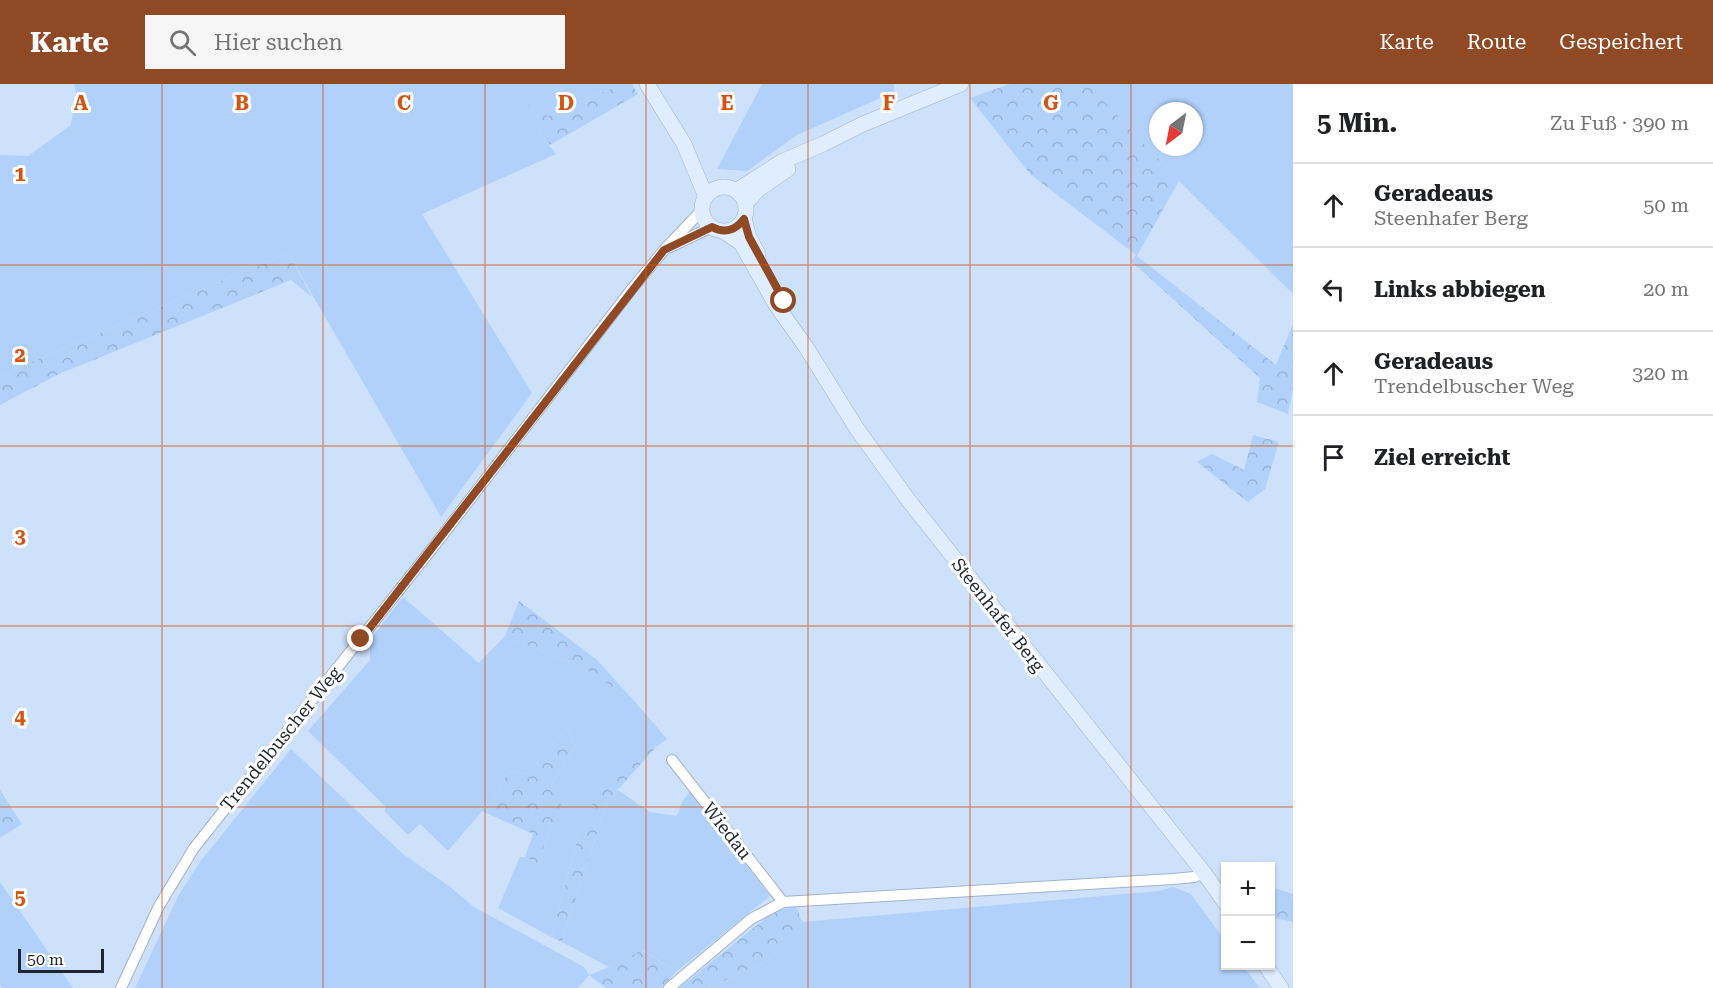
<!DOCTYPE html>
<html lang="de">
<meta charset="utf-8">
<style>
body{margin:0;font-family:"Roboto Serif",serif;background:#f6f6f6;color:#202124}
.controls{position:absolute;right:18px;bottom:18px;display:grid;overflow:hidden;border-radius:0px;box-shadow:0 2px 4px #0004}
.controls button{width:54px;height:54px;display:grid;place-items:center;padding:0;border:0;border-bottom:2px solid #e0e0e0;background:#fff;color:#202124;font:30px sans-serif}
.compass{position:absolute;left:1149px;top:18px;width:54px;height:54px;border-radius:50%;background:#fff;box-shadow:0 2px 4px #0004;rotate:212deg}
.scale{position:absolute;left:18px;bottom:15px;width:86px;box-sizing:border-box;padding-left:6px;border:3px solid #1f262f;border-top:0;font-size:16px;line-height:21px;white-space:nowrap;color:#1f262f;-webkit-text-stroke:4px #fff;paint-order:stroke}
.stop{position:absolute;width:18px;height:18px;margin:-14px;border:4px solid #904925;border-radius:50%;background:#fff}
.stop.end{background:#904925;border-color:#fff;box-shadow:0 2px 6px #0008}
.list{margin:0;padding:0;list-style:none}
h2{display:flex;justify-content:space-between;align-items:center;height:78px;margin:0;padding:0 24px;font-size:26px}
h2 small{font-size:20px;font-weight:400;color:#757577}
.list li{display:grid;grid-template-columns:39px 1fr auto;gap:18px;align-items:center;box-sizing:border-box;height:84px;padding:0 24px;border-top:2px solid #e0e0e0}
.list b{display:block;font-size:22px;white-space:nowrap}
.list p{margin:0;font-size:20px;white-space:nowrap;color:#757577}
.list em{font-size:20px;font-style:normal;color:#757577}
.icon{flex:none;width:33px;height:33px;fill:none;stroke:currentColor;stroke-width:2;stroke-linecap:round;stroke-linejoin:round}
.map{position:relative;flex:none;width:1293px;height:904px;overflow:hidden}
header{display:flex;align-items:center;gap:36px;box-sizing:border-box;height:84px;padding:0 30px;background:#904925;color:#fff}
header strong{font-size:28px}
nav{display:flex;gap:33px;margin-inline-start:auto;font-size:21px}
.search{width:420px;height:54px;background:#f6f6f6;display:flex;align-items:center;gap:15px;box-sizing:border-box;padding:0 21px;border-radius:0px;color:#757577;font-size:22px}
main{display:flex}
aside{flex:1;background:#fff}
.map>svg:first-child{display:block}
.green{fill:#b1d1fb;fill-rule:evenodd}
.forest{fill:url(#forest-crowns)}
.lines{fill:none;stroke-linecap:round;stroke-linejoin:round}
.street-casing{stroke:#a1b3cc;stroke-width:12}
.secondary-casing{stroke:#a1b3cc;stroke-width:16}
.street{stroke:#fff;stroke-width:10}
.secondary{stroke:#e0edfe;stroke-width:15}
.route{stroke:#904925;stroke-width:8}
.grid{fill:none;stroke:#d45410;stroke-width:1.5;stroke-opacity:0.55}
.labels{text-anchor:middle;stroke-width:6;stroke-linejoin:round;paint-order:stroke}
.street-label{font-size:18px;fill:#1f262f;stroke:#fff}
.grid-label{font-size:20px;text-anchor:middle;font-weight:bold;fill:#d45410;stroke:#fff;stroke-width:6;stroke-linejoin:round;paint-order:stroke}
</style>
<header>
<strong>Karte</strong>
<div class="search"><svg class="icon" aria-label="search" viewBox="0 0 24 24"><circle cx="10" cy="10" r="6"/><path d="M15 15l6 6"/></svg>Hier suchen</div>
<nav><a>Karte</a><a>Route</a><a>Gespeichert</a></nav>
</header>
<main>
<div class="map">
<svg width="1293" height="904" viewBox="0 0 1293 904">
<defs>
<pattern id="forest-crowns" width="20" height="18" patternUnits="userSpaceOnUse" patternTransform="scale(1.5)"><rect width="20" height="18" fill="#b1d1fb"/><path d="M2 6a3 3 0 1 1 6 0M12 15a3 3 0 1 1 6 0" fill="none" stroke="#98b3d7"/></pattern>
</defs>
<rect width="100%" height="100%" fill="#cee1fb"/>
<path class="green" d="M74,0H622L548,32L528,22L541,50L556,70L422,130L532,309L441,433L288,169L20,283L0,294V71L28,72L71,41L76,9Z
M762,0H894V8L797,51L747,87L717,85Z
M1088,0H1293V210L1179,97ZM1158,27H1194V63H1158Z
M403,513L479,579L505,552L570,578L590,588L636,619L667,655L656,663L650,656L580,746L551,853L498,824L520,773H525L538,780L551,740L563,726L551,702L575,662L567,645L527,690L509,687L486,729L482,727L448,767L420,740L408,751L384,727L386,723L308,647L370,576V556Z
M291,665L403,770L449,802L474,823L584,883L589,891L578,904H135L178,812L200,778Z
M618,706L650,728L677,732L682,718L690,707L770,812L676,888L643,866L609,883L562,858L607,718Z
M0,798L73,904H2L0,901Z
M1173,803L1191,810L1225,857L1226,882H1243L1260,904H708L766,878L802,838L1159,807Z"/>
<path class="forest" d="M622,0H632L638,10L550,61L541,50L527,21L548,32Z
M1010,0H1088L1179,97L1137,172L1276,281L1293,240V306L1288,330L1257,318L1260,294L1131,177L1136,171L1030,90L970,14Z
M288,169L312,213L291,196L59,290L0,321V294L20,283Z
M1253,351L1279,358L1265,405L1248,418L1197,378L1212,370L1244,386Z
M519,517L597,576L636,619L590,588L570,578L505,552Z
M567,645L575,662L551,702L564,726L551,740L538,780L525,773L533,750L486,729L509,687L527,690Z
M650,656L656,663L607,718L562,858L551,853L580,746L596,713Z
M0,706L22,740L0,754Z
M1271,803L1293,810V838L1271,833Z
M796,821L802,838L766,878L708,904H679L772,829Z
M642,866L676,888L661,904H606L589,891L609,883Z"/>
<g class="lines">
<g class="street-casing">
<path id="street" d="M670,163L712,143
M672,676L783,818
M121,904L159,822L194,764L435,461L631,206L664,166L702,126
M669,904L751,835L783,818L1173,795L1194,793L1204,789"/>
</g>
<g class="secondary-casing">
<path id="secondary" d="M647,0L684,60L706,113
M702 125a22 22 0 1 1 44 0a22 22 0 1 1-44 0Z
M736,107L781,78L823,60L863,40L961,0
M746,119L759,105L788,85
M744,135L749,153L758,170
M723,147L741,159L776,221L806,263L857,345L909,417L1204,789L1226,820
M1266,882L1281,904"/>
</g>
<use href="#street" class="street"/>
<use href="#secondary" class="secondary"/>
</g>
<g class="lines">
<path class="route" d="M361,555L664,166L712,143C725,150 736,146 744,135L749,153L784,217"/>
</g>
<path class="grid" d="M162,0V904M323,0V904M485,0V904M646,0V904M808,0V904M970,0V904M1131,0V904M0,181H1293M0,362H1293M0,542H1293M0,723H1293"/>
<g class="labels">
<g class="street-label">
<text transform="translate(998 531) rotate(52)" y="6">Steenhafer Berg</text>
<text transform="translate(281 655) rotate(-51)" y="6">Trendelbuscher Weg</text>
<text transform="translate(727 747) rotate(52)" y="6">Wiedau</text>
</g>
</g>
<g class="grid-label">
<text x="81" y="26">A</text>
<text x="242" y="26">B</text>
<text x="404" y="26">C</text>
<text x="566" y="26">D</text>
<text x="727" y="26">E</text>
<text x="889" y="26">F</text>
<text x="1051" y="26">G</text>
<text x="20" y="97">1</text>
<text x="20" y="278">2</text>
<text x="20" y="459">3</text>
<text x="20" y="640">4</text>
<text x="20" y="820">5</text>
</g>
</svg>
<div class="controls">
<button>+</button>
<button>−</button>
</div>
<svg class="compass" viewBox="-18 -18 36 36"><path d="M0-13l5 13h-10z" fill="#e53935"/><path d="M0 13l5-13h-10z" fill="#757577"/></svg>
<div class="scale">50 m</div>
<div class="stop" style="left:784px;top:217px"></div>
<div class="stop end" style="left:361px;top:555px"></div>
</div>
<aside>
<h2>5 Min.<small>Zu Fuß · 390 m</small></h2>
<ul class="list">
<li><svg class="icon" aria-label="ahead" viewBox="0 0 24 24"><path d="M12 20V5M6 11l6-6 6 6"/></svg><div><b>Geradeaus</b><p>Steenhafer Berg</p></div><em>50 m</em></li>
<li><svg class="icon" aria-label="left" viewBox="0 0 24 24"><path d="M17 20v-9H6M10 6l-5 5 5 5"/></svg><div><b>Links abbiegen</b></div><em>20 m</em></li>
<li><svg class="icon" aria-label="ahead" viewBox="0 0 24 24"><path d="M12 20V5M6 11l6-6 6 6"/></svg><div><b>Geradeaus</b><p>Trendelbuscher Weg</p></div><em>320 m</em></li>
<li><svg class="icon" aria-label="arrive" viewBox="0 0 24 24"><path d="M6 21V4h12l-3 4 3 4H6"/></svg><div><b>Ziel erreicht</b></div></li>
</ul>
</aside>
</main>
